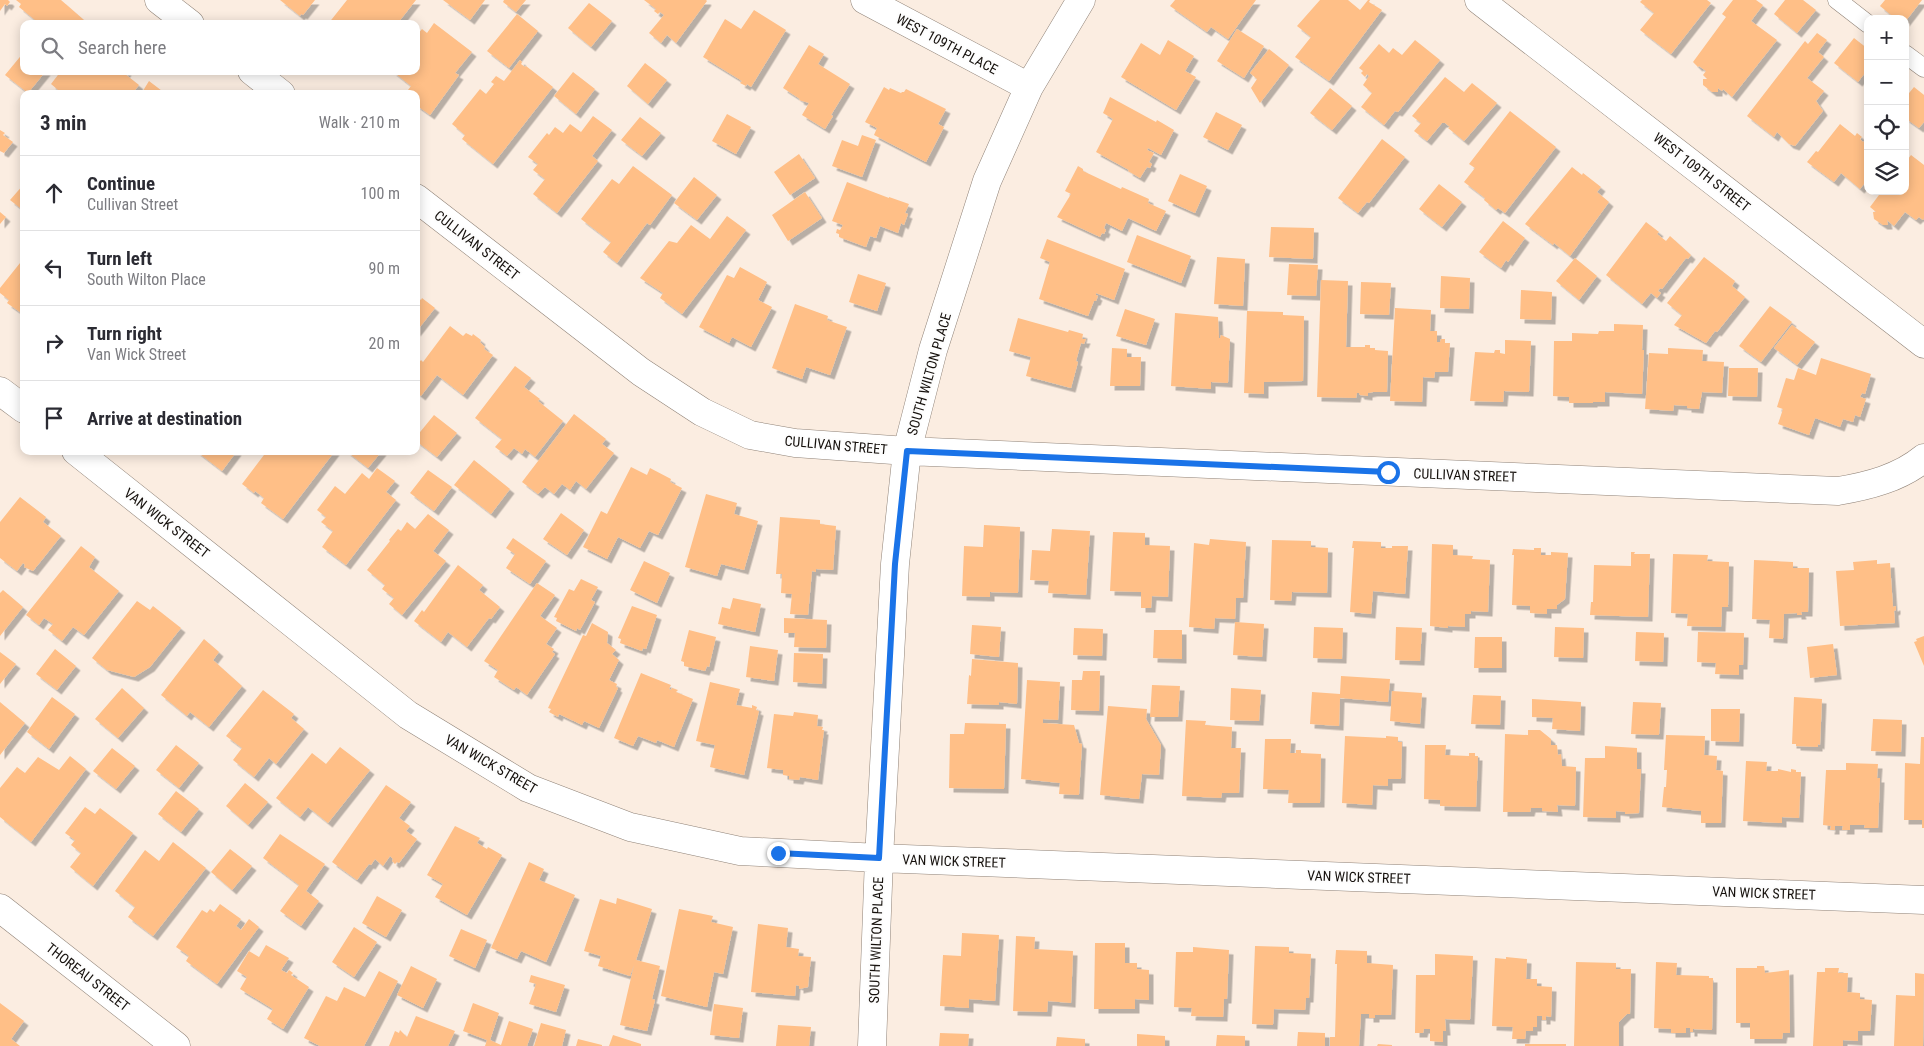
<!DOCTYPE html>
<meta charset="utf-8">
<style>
body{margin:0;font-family:"Roboto Condensed",sans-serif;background:#f7f7f7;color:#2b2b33}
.controls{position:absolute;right:15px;top:15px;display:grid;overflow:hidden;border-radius:10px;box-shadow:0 2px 12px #0003}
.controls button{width:45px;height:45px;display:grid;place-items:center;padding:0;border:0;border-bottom:1px solid #e1e1e2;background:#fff;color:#2b2b33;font:25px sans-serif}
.stop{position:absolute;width:15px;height:15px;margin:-11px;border:4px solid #1a73e8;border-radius:50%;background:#fff}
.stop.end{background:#1a73e8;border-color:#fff;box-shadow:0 1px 5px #0008}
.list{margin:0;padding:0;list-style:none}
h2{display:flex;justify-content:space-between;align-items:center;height:65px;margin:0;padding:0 20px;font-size:21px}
h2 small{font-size:16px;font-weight:400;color:#7c7c81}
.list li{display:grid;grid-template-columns:32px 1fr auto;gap:15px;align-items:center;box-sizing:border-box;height:75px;padding:0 20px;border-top:1px solid #e1e1e2}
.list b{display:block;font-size:19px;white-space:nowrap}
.list p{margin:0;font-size:16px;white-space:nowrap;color:#7c7c81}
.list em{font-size:16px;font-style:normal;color:#7c7c81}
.icon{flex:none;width:28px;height:28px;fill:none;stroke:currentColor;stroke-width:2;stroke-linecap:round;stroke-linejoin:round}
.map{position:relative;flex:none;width:1924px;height:1046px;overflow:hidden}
.search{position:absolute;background:#fff;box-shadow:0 2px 12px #0003;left:20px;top:20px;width:400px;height:55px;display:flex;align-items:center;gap:12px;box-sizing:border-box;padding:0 18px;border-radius:10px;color:#7c7c81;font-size:19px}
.panel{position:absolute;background:#fff;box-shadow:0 2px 12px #0003;left:20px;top:90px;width:400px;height:365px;border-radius:10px}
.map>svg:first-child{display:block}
.building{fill:#ffbf87;filter:url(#shadow)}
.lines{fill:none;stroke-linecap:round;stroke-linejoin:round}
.lane-casing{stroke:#908378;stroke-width:19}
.street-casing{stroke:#908378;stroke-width:29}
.lane{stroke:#fff;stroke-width:18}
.street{stroke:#fff;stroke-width:28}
.route{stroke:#1a73e8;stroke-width:6}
.labels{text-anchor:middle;stroke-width:4;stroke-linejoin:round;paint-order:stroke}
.street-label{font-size:14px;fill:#15100c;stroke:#fdfdfd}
</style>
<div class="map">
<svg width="1924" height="1046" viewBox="0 0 1924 1046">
<defs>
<filter id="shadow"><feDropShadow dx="4.5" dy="4.5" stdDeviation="0" flood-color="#0004"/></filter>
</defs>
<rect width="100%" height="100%" fill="#fbede1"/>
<path class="building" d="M0,0H8L10,2L7,6L5,4L0,11Z
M16,0H61L84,20L81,24H40L19,7L21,4Z
M280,0H315L303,15L301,14L300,16Z
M347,0H416L397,24H328Z
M443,0H485L470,20Z
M504,0H526L516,12L503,2Z
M644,0H706L707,1L676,43L667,35L661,43L649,33L664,15L660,12L658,14L654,11L656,9Z
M1175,0H1256L1228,39L1211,27L1207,32L1170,6Z
M1320,0H1348L1360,10L1368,0H1370L1369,2L1382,10L1329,81L1295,57L1311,37L1297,26Z
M1642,0H1707L1711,3L1671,54L1640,30L1654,13L1640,2Z
M1733,0H1756L1763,5L1751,21L1777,40L1732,97L1723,89L1722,91L1718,88V92H1712L1703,85V79H1707L1703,75L1706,71L1699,66L1698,67L1693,62L1726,17L1722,14Z
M1785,0H1803L1816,10L1797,33L1774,14Z
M1885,0H1922L1905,22V19H1896L1880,6Z
M589,3L612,21L591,47L568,28Z
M754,10L786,30L751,87L747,84L746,86L740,83L742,81L703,57L725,19L741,29Z
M517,14L538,31L509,68L487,51Z
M434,23L472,52L455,73L459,75L430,115L416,105V94H405L411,86L392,71H416V36L422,29L427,33Z
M1237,29L1264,46L1244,78L1217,61Z
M1817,33L1827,40L1818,52L1824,57L1807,78L1824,91L1816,101L1823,111L1795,146L1789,144L1777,132L1774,137L1747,116L1805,41L1808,44Z
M1854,38L1868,49V69L1858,82L1834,63Z
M1168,40L1194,56L1185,71L1196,77L1176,110L1121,77L1141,43L1160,55Z
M1415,40L1440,60L1398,112L1395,111L1384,125L1361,107L1372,93L1363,85L1369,76L1367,74L1365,77L1361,73L1363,71L1359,68L1379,44L1389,53L1393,48L1402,55Z
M809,45L824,54L818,64L850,84L831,115L833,116L825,129L802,115L809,103L799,100L800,99L783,88Z
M1269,49L1289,65L1260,103L1251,88L1257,79L1250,73Z
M24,52V71H46L28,93L5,75Z
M520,60L522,62L521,64L525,67L526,66L553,87L493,164L462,139L465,135L452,124L480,89L486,94L494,84L491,82L496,76L504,81Z
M645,63L667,80L648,104L627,86Z
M61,71H127L125,74L139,85L132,94H63L51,84Z
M573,72L595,89L576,114L554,96Z
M1445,77L1464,92L1472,83L1497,103L1464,141L1448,128L1450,127L1445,123H1442L1427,141L1414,131L1421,123L1412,116Z
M149,81L166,94H141Z
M884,87L889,90L890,88L901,93L902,92H904L906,89L946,109L938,124L944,127L926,162L874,135L877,128L865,122Z
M1914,87L1924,95V122L1919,128L1905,118V98Z
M1330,88L1352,106L1332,130L1310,113Z
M1110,97L1156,122L1157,120L1174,130L1161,155L1148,148L1147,150L1154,153L1149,162L1152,164L1150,168L1147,167L1140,178L1128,171L1129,170L1096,152L1113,119L1103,113Z
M1510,111L1556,147L1505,213L1498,208L1496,210L1484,200L1485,198L1464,182L1475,168L1469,164Z
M1216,112L1242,125L1228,150L1203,137Z
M727,114L751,127L736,154L712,141Z
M593,116L612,130L592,156L598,161L557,213L533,194L545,179L533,170L538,164L528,157L547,133L549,135L555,127L563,133L570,124L581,132Z
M640,117L661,133L642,156L621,140Z
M1840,124L1855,136L1857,133L1862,137L1860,139L1863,142L1868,137V179L1860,189L1841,173L1834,182L1807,162L1816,151L1818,152Z
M0,130L5,133L3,135L13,142L4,153L0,151Z
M862,135L876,140L862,177L832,166L842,140L858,146Z
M1382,139L1405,157L1369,203L1367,202L1358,213L1338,198Z
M799,154L815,178L790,195L774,172Z
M1911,155L1924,165V218L1923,220L1919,217L1916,220L1905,212L1894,226L1887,220L1888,225H1883L1874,219L1873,212H1876L1870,207L1882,191H1905V163Z
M633,166L672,195L650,225L647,223L617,263L603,252L611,242L581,219L612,179L619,184Z
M1078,166L1083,169V171L1121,189L1122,187L1149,199L1148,203L1166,211L1156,231L1128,218L1122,231L1106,223L1104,228L1106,230L1104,234L1102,233L1100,237L1057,217L1071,194L1065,191Z
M1572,167L1582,175L1583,173L1601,187L1597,192L1609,202L1570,256L1554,243L1553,245L1525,224Z
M1180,174L1207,186L1195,213L1168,201Z
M694,177L717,195L697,220L674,203Z
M847,182L889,198V197L909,204L905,213L908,214L904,225L901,223L898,233L880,226L876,238L870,236L866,247L839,237V234L836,233L837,229L840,230L843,225L832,221Z
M24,184V211L10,200Z
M1439,184L1462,202L1442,227L1419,209Z
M805,192L822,218L788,241L772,215Z
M0,212L6,217L0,224Z
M727,216L746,230L682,314L660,298L663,293L640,278L669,241L677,243L691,225L710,239Z
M1503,221L1525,238L1508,262L1506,260L1501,268L1479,252Z
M1646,222L1659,232L1657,234L1666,241L1670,236L1691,255L1688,259L1686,258L1662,289L1660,288L1658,291L1661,293L1657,298L1651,293L1642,304L1606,275Z
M1271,227L1314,228L1313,259L1269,257Z
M1137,235L1191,256L1181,283L1127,262Z
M1047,239L1125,269L1114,300L1096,293V295L1098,296L1096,301H1094L1088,316L1039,299L1050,262L1040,258Z
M1217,257L1245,259L1243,306L1214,304Z
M1704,257L1735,281L1732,286L1745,297L1717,332L1715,331L1706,343L1674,325L1682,315L1667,303Z
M24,258V315L7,303L9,300L0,293V288Z
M1575,258L1597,276L1579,300L1556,281Z
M1289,264L1318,265L1316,296L1287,295Z
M740,267L767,282L758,300L772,307L751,347L732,337L729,343L699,327L727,275L734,278Z
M858,274L886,283L877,311L849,302Z
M1441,276L1470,278L1469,309L1440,308Z
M1321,280L1348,281L1346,347H1365V345H1370V348H1375V350L1388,351L1387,392H1373L1368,393V396L1360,395L1359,393H1357L1356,398L1317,397Z
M1361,282L1391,283L1389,315L1360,314Z
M1521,290L1552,292L1551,320L1520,319Z
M416,296L421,300L422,298L435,308L416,332Z
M795,304L828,316L827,320L847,327L830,375L806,367L802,379L772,368Z
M1770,306L1792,322L1761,362L1739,346Z
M1395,308L1431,310L1430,331H1437V342H1440L1441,339H1445V343H1450L1448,372H1435L1434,378L1423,377L1422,402L1390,401Z
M1125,309L1155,319L1146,345L1116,336Z
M1247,311L1283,312V315L1304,316L1303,381L1264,382V394L1244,393Z
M1175,313L1218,317L1219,338H1220L1221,335L1230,339L1228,383L1211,382V389L1171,386Z
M1018,318L1068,332L1069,330L1083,334L1082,339H1086L1084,344L1081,343L1076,361L1078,362L1071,388L1026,376L1031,357L1009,351Z
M1614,324L1643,325L1642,350H1644L1642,394L1605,392V402H1593V403H1569V397L1553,396L1554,341H1572V333L1598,334L1599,331H1614Z
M1792,325L1815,342L1797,365L1774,348Z
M450,326L463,336L466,333L472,336L473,334L481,340L480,342L485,347L484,349L493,355L463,395L437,375L421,396L416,392V366L421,360L423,362Z
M1505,340L1531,341L1529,392L1504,391L1503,402L1470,401L1475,352L1494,353L1495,350H1500V353L1505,354Z
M1112,348L1127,349V357H1141L1140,386H1110Z
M1668,348L1703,350L1702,361L1724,362L1722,393L1702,392L1699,409L1687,408V406L1674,405L1673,411L1645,409L1649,353L1668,354Z
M1821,358L1871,374L1865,394L1862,393L1860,397L1866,399L1860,417L1855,415L1853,422L1843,419L1840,427L1815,418L1809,435L1778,424L1783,409L1777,407L1786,378L1794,380L1798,368L1816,375Z
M515,366L531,378L524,387L540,399L538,401L563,421L535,457L525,449L522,454L514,448L507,456L495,447L502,439L475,418Z
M1729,368H1758L1757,397L1728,396Z
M574,414L606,439L602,444L614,453L586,489L576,481L570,490L562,484L554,494L545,487L538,494L522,482Z
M434,415L457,433L437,457L416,441V437Z
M196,451H237L222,471Z
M267,451H278L280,453L282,451H335L283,519L261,503L264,498L255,491L254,493L242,484Z
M346,451H382L368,468Z
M474,460L510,489L491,514L454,485Z
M631,467L647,475L650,468L671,479L670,482L682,488L658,535L649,531L640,548L618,537L607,559L583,547L601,511L607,514Z
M377,468L395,481L386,492L396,500L346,565L322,547L333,531L321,522L326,517L317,510L335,486L345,494L362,473L369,479Z
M428,470L452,487L434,511L410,493Z
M706,494L737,503L734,514L758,521L744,570L721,564L717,576L685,567Z
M20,497L46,517L43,522L61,536L33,571L24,567L25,565L23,563L17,571L0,558V522Z
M561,513L584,530L567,555L543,539Z
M428,514L449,530L433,551L446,561L402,615L389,604L394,598L382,589L385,585L367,570L390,541L389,540L398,529L401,531L407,522L415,529Z
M780,517L820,520V524L836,526L833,570L816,569V572L812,571L808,615L790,614L792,594L781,593L782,574H776Z
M984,525L1020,527L1018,593L990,592V597L962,596L964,546L983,547Z
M1052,529L1090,531L1086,595L1048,593L1049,581L1030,580L1032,550L1050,551Z
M1113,532L1145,533V545L1170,546L1168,597L1152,596L1151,608H1141V592L1110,591Z
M513,538L546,561L530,584L506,568L515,554L506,548Z
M1210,539L1246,542L1243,598H1236L1235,619L1215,618L1214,629L1189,627L1194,543L1209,545Z
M1272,540L1311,541V547L1328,548L1327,593L1292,592L1291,601L1270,600Z
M1353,541L1381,542V548H1392V546H1408L1405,594L1373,591L1371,614L1350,612L1354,548H1352Z
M1432,544L1453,545V555L1473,556L1472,559L1490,560L1488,612L1471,611V614H1465V627L1448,626V628L1430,626Z
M81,546L95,557L89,567L119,591L84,635L73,627L62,641L48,630L53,624L44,618L39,625L26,615Z
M1534,548H1541V555H1551V552L1568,553L1565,599L1557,605V609H1547V614L1530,613V606L1512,605L1514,555H1512L1513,549L1534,550Z
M1631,552H1635L1634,554H1650L1648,617L1590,615L1591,602H1593L1594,565L1631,566Z
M1673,554L1708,555L1707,561L1729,562L1728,607H1722L1721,627L1687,626L1688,614L1671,613Z
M1754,560L1793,562V568H1809L1808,612H1801L1802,615H1797V613L1784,614L1783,639L1769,638L1770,620L1752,619Z
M1877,560V564L1890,563L1893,607L1896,606V610L1894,611L1895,623L1840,626L1836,571L1854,570L1853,562Z
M644,561L670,573L657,603L630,590Z
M458,565L483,585L479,590L500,607L491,619L489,618L467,647L448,632L441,642L414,621L422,610L424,612Z
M581,579L598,587L591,600L595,602L580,630L577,628L576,631L556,621L557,618L554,617L569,589L574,591Z
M537,583L555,595L540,616L557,628L546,644L554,649L552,652L555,654L527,695L516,687L514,690L494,677L498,670L484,661Z
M3,590L23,607L0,636V593Z
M733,598L761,604L755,632L718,624L722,607L730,609Z
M137,601L150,610L153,606L181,628L150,667L134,677L107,670L92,658Z
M632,606L657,615L646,649L643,648L642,651L620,643L621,639L618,638Z
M784,618L827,620L826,648L794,647L795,633H784Z
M1235,622L1264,624L1262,657L1233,655Z
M592,623L608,632L607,643L616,650L612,654L619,660L609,680L617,684L616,687L618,688L599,728L584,721L582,725L559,714L558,717L549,712L551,709L548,708L583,635L586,636Z
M972,625L1001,627L999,657L970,654Z
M1314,627L1343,628L1342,659L1313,658Z
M1396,627L1422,628L1420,661L1395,660Z
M1555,627L1584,628L1583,658L1554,657Z
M1074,628L1103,629L1102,656L1073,655Z
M689,630L716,637L709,667L707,666L705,671L684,666V662L681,661Z
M1154,630H1182V659L1153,658Z
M1636,632L1664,633L1663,662L1635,661Z
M1698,632L1744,633L1743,665H1739V675L1715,674L1716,663L1697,662Z
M1924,636V666L1914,642L1917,641L1916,639Z
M1475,637H1502V668H1474Z
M204,639L219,652L213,660L242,686L209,727L190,712L187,716L161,695Z
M1833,644L1837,675L1810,678L1807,647Z
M750,646L778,650L774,681L746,677Z
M55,649L76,666L57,690L36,674Z
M0,652L16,664L0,684Z
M794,653L823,654L822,684L793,682Z
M972,659L1018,663L1017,704L999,702V705L967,704L969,675L971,676Z
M1083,671H1100L1099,711L1071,710L1072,680H1082Z
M641,673L671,685L669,689L671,690L672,688L678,690L676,692L693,699L674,747L657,740L656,743L638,736L633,746L614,738Z
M1341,676L1390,679L1388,702L1340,698L1339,726L1310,724L1312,692L1340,694Z
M1027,680L1060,682L1058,720L1043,719V723L1074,725L1079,743L1082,744L1079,795L1059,794L1060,783L1021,779Z
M710,682L740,689L736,705L752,708V705L757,707L756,710L759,711L744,775L710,767L715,745L696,741Z
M1152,685L1180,686L1178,717H1150Z
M122,688L144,708L118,738L95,719Z
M1231,688L1261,690L1259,721L1230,720Z
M263,690L294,714L291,718L304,729L276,764L269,758L254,777L233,760L242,748L226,736Z
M1392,691L1422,693L1420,724L1390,721Z
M1473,695L1501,696L1500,725L1471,724Z
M52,697L75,714L49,749L27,732Z
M1794,697L1822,699L1820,745L1818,744V747L1796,746V744H1792Z
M1532,699L1581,702L1580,731L1552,729L1553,718L1532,717Z
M0,702L25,723L0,755Z
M1633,702L1661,703L1659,735L1631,734Z
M1108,706L1147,709L1146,719L1161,745L1159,775L1142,774L1139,799L1100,795Z
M1711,709H1740L1739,742L1711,741Z
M794,712L818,715L817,726L823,727L822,730H824L818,780L800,777L799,780L789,779V776L783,775V770L767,768L774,714L793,716Z
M1873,719L1902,720L1901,752L1871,751Z
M1186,720L1206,721L1205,725L1232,727L1231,748H1241L1239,793H1222L1221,798L1182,796Z
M965,723L1006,724L1004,789L949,788L950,734H964Z
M1528,730H1540L1551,739V745H1557L1558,755L1561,754L1562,766L1576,767L1575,806L1557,805L1558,812L1542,811V808H1531L1530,812H1503L1505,734L1528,735Z
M1666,735L1705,736L1704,755L1717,756L1716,770L1723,771L1721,823H1701V811L1662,807L1664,787H1666L1667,770H1664Z
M1345,736L1386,738V736L1398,737V742H1402L1401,779H1388V786L1373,785L1372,805L1342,803Z
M1921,737H1924V828H1922V820H1904L1905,763L1920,764Z
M1265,739H1291L1290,753H1296V750H1301V753L1321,754L1320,803H1288L1289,790L1263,789Z
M176,745L199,763L179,788L156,770Z
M1425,745H1446L1445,755L1469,756V753H1475V756H1478L1476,807L1440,806V800L1424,799Z
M1605,746L1637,748V769H1641L1639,813L1625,814V812L1616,811V818L1583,817L1585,758H1605Z
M340,747L370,770L328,823L308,807L300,817L276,798L312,753L326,764Z
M112,748L135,766L116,789L93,771Z
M70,756L86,769L31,842L0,817V788L17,767L25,773L38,757L59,770Z
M1746,761L1767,762L1766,771H1778V769L1791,772V769L1796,770V772H1801L1799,818L1782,817V823L1743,821Z
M1846,763L1878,764L1877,778H1880L1878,828H1864L1865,825H1850V830H1842L1843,826H1835V830H1830L1831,826L1823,825L1826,770H1846Z
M245,783L268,802L248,825L226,806Z
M386,785L411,802L399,818L410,826L406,831L417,839L399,863L397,862L395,864L392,861L393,859L390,856L383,866L375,859L371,865L369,864L357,880L332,862Z
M176,791L199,809L181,832L158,814Z
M85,807L95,814L100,808L133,833L93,886L70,867L81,853L71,845L75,840L65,833Z
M455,826L480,838L477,843L487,849L488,847L502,855L467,915L435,897L443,884L427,875Z
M280,834L325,864L306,891L319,901L301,926L280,911L299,885L263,858Z
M173,842L206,868L153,936L128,917L135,907L115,891L145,850L159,861Z
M230,849L252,866L232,890L211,872Z
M529,862L544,869L539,880L575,895L546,962L521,951L517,959L491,948Z
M377,896L402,910L386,937L362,923Z
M617,898L652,909L636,960L660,966L652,999L655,1000L647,1031L620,1025L634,965L630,976L598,966L601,956L584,951L600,899L616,904Z
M220,904L241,919L236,926L241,930L249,919L259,927L217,984L186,961L189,956L176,947L202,910L207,913L210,909L214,912Z
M679,909L713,916L711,922L733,927L723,974L714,972L707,1007L661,996Z
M758,924L788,928L786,947L799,949L798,956L811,957L808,987L799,989V986L796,985L795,996L751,992Z
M354,927L377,942L354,977L332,962Z
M461,929L487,940L475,968L449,956Z
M962,933L999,935L995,1001L969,999V1008L940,1006L943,955L961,956Z
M1016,936L1035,937L1034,949L1073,951L1071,1003L1048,1001L1047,1012L1013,1011Z
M1095,943H1125V963H1137V969L1149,970V1000L1135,999V1009H1094Z
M266,945L289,958L281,970L287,973L289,970L293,973L291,975L309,987L283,1029L267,1019L273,1009L240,989L247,977L237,971L249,951L259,957Z
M1255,946L1289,947V953L1311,954L1309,998H1306L1305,1010L1274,1009L1273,1025L1252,1024Z
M1193,947L1229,950L1227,999H1224L1223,1017L1191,1016L1192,1008L1174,1007L1176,952H1193Z
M1336,950L1367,951V963L1393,965L1391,1015H1375V1018H1369V1014H1361L1359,1046H1330V1037H1335L1337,964H1335Z
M1435,954L1473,956L1470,1020L1445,1019L1446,1031H1443V1042L1430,1041V1029H1424L1423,1033H1415L1416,975H1435Z
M1506,957L1527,959L1526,979H1537V986L1552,987L1551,1017L1546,1016V1020H1542V1016H1537V1027H1533V1031H1526L1525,1039H1512L1513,1027L1492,1026L1495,958L1506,959Z
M1576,962L1616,963V969H1631L1630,1014H1627L1619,1022V1046H1574Z
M1656,962L1677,963L1676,975L1709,976V978H1713L1712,1030L1693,1029V1032H1690V1028H1686V1033H1671V1029L1654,1028Z
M411,966L437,979L423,1008L397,995Z
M1757,966H1764L1765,973L1789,970L1790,1033H1783L1782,1039H1750V1023H1736V968H1757Z
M1825,968H1839L1838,973H1848L1847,992L1860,993V999L1872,1000L1870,1031H1858V1041L1843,1040V1046H1813L1817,972H1825Z
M379,971L398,981L364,1046H320L304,1038L326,996L337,1001L344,987L365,997Z
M1915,973L1924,974L1923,1046H1894L1896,995L1915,996Z
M531,975L565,985L556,1012L529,1004L536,984L529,982Z
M0,1003L24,1021L11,1039L20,1046H0Z
M473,1003L499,1013L490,1040L501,1045L509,1021L533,1029L527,1046H485L487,1040L463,1031Z
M714,1004L743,1008L739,1038L710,1035Z
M416,1016L455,1031L448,1046H389L395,1031L399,1033L400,1030L407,1037Z
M541,1023L566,1030L562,1046H534Z
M778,1025L811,1027L809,1046H776Z
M1298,1032L1325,1033V1046H1297Z
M940,1033L969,1034L968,1046H939Z
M1137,1034L1165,1036V1046H1137Z
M613,1035L641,1044V1046H609Z
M1217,1035L1245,1036V1046H1216Z
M1057,1037L1085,1039V1046H1056Z
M578,1039L602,1045V1046H576Z
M1378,1044L1392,1045V1046H1377Z
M1525,1044H1566V1046H1525Z"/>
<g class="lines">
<g class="lane-casing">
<path id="lane" d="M1837,0L1868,24
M1905,54L1924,68"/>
</g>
<g class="street-casing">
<path id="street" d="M159,0L190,24
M865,0L1029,87
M1479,0L1924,344
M252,71L281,94
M416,198L641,372L702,412L750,435L795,443L907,451L1838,491C1868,486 1900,478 1924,458
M0,391L24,409
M76,451L408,715L528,788L630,827L740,851L879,858L1924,900
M0,908L176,1046
M872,1046L879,858L895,564L907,451L933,350L987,181L1029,87L1081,0"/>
</g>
<use href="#lane" class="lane"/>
<use href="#street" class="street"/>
</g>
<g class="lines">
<path class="route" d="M778,853L879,858L895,564L907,451L1388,472"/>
</g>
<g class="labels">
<g class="street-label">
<text transform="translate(947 44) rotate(28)" y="5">WEST 109TH PLACE</text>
<text transform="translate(1702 172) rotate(38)" y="5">WEST 109TH STREET</text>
<text transform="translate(477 245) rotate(38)" y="5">CULLIVAN STREET</text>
<text transform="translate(929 374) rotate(-74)" y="5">SOUTH WILTON PLACE</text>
<text transform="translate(836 445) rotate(5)" y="5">CULLIVAN STREET</text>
<text transform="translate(1465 475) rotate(2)" y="5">CULLIVAN STREET</text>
<text transform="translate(167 523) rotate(38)" y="5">VAN WICK STREET</text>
<text transform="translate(491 764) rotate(30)" y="5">VAN WICK STREET</text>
<text transform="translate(954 861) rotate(2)" y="5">VAN WICK STREET</text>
<text transform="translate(1359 877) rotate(2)" y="5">VAN WICK STREET</text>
<text transform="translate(1764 893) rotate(2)" y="5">VAN WICK STREET</text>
<text transform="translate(876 940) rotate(-88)" y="5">SOUTH WILTON PLACE</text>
<text transform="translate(88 977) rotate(38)" y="5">THOREAU STREET</text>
</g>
</g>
</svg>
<div class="controls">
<button>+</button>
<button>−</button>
<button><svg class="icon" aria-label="locate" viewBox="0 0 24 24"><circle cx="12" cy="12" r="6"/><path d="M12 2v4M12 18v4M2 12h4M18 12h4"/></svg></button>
<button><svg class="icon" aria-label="layers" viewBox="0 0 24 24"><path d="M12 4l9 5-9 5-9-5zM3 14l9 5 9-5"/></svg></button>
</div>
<div class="stop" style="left:1388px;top:472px"></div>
<div class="stop end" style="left:778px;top:853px"></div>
<div class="search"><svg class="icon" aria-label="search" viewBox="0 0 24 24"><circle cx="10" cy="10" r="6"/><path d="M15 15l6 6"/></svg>Search here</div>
<section class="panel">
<h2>3 min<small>Walk · 210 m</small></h2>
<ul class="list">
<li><svg class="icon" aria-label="ahead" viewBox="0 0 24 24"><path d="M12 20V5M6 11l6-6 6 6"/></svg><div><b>Continue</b><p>Cullivan Street</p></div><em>100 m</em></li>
<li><svg class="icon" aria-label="left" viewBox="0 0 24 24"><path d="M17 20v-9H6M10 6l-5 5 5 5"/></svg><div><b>Turn left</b><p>South Wilton Place</p></div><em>90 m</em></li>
<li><svg class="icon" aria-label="right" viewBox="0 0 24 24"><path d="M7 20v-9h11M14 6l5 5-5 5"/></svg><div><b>Turn right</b><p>Van Wick Street</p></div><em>20 m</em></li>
<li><svg class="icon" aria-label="arrive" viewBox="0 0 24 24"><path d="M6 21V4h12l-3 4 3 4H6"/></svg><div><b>Arrive at destination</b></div></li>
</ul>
</section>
</div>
